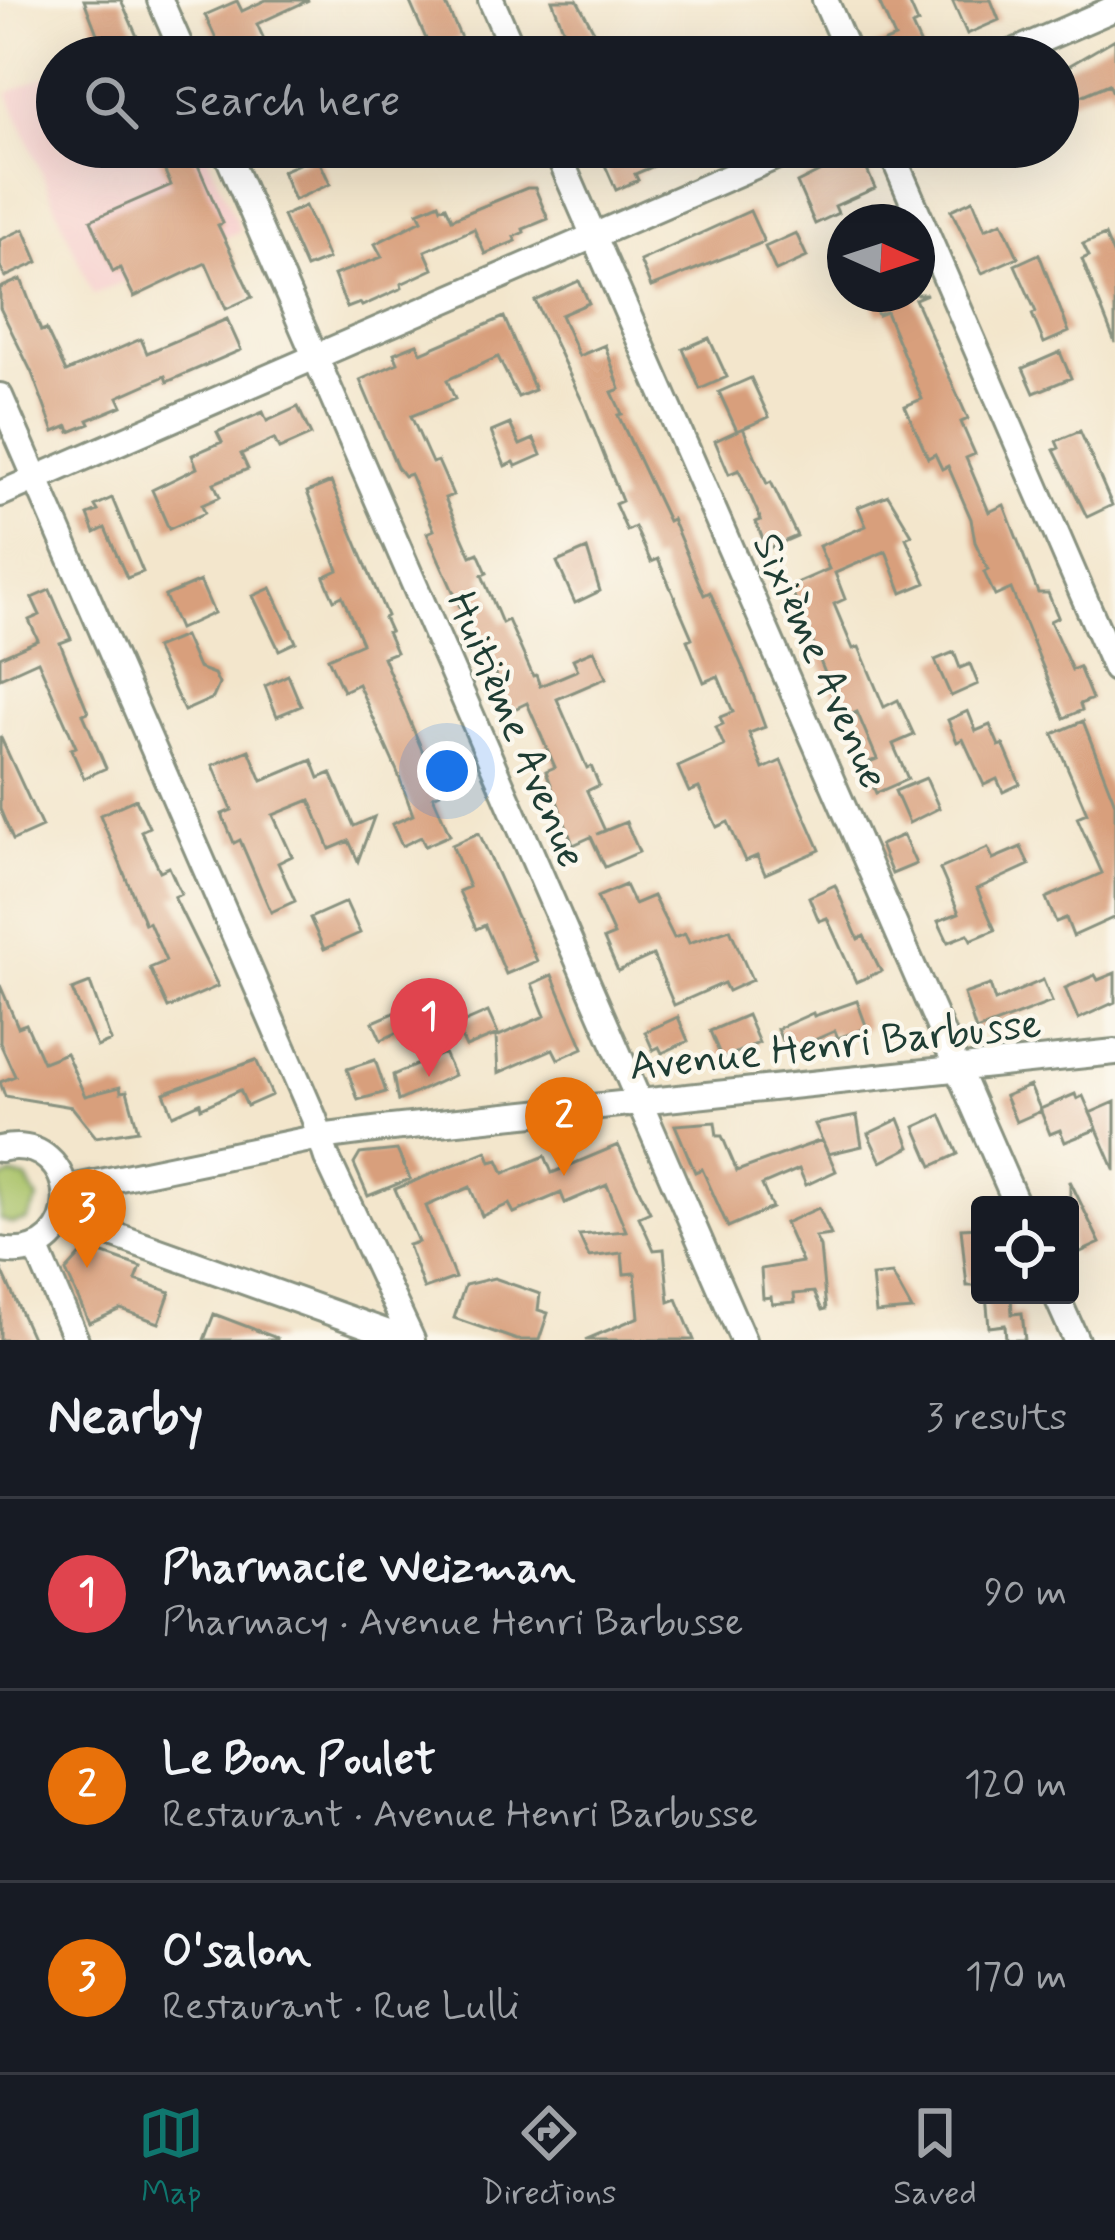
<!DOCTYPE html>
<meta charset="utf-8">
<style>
body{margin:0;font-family:Mynerve,sans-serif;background:#242831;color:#f1f3f6}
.controls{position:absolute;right:36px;bottom:36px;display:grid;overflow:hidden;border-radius:12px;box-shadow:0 12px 48px #0002}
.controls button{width:108px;height:108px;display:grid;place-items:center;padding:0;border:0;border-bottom:3px solid #363941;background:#171b24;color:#f1f3f6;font:60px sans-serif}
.compass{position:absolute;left:827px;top:204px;width:108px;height:108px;border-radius:50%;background:#171b24;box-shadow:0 12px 48px #0002;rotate:93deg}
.you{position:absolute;left:447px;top:771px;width:42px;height:42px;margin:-30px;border:9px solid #fff;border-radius:50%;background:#1a73e8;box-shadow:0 0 0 18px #1a73e833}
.badge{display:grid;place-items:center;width:78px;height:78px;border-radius:50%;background:#0f766e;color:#fff;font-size:39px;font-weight:700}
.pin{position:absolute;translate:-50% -99px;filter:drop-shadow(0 3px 6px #0008)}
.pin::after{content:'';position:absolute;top:63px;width:42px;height:36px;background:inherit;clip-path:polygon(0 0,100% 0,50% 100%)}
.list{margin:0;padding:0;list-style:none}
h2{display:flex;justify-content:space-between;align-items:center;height:156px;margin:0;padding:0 48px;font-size:51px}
h2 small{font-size:39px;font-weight:400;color:#9ea1a6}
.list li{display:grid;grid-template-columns:78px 1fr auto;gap:36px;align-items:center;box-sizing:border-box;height:192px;padding:0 48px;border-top:3px solid #363941}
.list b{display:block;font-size:45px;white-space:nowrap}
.list p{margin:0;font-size:39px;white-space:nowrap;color:#9ea1a6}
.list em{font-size:39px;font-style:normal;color:#9ea1a6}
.icon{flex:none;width:66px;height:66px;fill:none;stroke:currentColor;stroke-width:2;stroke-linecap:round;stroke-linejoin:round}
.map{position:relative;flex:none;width:1115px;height:1340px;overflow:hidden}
.search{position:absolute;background:#171b24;box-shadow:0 12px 48px #0002;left:36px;right:36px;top:36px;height:132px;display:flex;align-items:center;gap:30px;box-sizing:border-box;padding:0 42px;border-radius:66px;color:#9ea1a6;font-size:45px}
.sheet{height:732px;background:#171b24}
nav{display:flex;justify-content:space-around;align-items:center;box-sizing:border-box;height:168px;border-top:3px solid #363941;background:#171b24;font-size:33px;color:#9ea1a6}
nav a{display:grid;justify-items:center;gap:6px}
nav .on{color:#0f766e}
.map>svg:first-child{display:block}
.built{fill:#f7d0ce}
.green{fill:#a9c268;stroke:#64804e;stroke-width:3}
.building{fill:#d89f7b}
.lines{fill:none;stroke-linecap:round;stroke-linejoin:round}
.minor-casing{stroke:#899280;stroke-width:30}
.minor{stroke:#fff;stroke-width:24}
.labels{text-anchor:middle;stroke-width:9;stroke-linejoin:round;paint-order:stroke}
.street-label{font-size:42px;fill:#1f3d34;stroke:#fbf7ec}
</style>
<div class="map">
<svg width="1115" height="1340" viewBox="0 0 1115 1340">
<rect width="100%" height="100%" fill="#fbf7ec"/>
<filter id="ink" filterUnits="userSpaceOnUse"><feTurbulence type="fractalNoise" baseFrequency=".00833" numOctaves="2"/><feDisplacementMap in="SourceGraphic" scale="24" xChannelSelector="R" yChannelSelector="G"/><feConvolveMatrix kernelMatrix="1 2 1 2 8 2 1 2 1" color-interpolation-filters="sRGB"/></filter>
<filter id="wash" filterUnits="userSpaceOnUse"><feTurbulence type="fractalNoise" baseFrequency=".004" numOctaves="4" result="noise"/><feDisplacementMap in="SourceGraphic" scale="48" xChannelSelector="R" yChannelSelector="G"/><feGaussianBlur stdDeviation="2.7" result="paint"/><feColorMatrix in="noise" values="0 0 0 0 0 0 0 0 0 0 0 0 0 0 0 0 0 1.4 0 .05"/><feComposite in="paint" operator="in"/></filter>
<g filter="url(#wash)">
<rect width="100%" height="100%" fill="#f3e6cc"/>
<path class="built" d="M57,71V147H204L240,231L93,295L8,93Z"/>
<path class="green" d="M12,1175L27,1179L38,1200L27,1220L12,1224L0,1219V1180Z"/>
<g id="blocks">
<path class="building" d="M84,0H121L146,57H106Z
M266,0H309L257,24L272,57H230L223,41L218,43L205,15L237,1L242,11Z
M409,0H444L461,38L452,42L458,57H434Z
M552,0H577L608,57H574Z
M878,0H908L918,23L912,26L924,52L913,57H866L865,51L895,38Z
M952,0H991L999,20L967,34Z
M1115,39V97L1109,84L1058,106V72Z
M154,147H190L223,223L218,225L252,297L226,309L206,263L134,297L120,268L113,272L91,220L171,185Z
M597,147H698L635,174L638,180L616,190Z
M859,152L875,188L835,206L838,213L815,224L797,183Z
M317,156L330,184L294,200L282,171Z
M527,188H535L548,219L523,229L524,232L514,237L516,241L485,254L474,229L425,251L433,269L401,284L402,288L362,306L360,303L347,308L334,275L382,257L375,244L422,220L418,212L439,203L441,208L446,206L452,219Z
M973,200L985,229L1002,222L1018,257L982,273L951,210Z
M305,206L328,259L306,268L283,216Z
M750,211L764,242L651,287L640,261Z
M24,229L38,262L5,277L0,266V240Z
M796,233L807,257L776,271L765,247Z
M1105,235L1115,259V343L1082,259L1089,256L1083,244Z
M1039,254L1069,332L1044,343L1032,314L1036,312L1015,265Z
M21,279L41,331L46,329L66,372L141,339L147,353L227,319L241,350L167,382L165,376L118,397L122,406L88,420L90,424L70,432L68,426L54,432L32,373L0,308V288Z
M579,281L589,303L561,315L579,356L605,345L620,389L612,392L622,414L618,415L668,521L672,519L704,595L710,592L745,673L765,727L749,733L763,769L781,761L820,850L765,874L757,856L745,861L728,822L717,827L699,788L689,792L678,767L724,746L716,727L723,724L720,717L733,712L718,676L704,682L687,640L692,638L658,559L651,562L635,527L627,531L615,504L622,501L584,405L535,301Z
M869,294H927L915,299L968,419L961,422L975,454L966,458L989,512L1004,505L1038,593H1048L1058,617L1050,621L1072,670L1079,667L1092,699L1080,704L1082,710L1064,718L1011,589L995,596L984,572L988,570L975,542L971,519L948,466L942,469L935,454L928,458L905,406L922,399L886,312L878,315Z
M504,317L535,390L518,397L498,357L447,380L455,399L411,416L432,463L438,461L453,495L445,498L471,556L478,553L487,573L482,575L502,623L508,620L533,676L536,675L540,686L578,670L573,659L594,650L606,678L557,699L587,768L591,766L599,785L587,791L605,831L597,834L626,822L639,852L605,867L591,837L573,845L546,771L555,767L527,703L506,713L497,693L503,690L482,643L477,645L427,533L434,530L410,474L404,476L397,467L360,380L398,363L394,353L417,344L421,353Z
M709,338L727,377L700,389L683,349Z
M1060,352L1071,378L1034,393L1023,368Z
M751,378L769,417L737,431L719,392Z
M298,407L311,435L279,449L274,439L241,454L248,469L214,483L220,497L202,505L205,513L169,529L152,490L197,468L192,455L222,442L217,432L263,412L267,421Z
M510,424L520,445L534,439L541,455L516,466L514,462L505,466L491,432Z
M743,428L767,484L771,482L797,536L767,549L756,522L761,520L739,470L729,474L715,441Z
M1080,431L1112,505L1087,517L1054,450L1059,448L1056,441Z
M331,482L387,616L384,618L390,631L387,632L396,652L383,657L440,793L433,796L450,835L425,846L421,837L402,846L392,824L413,815L397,771L358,684L343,691L328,658L362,643L342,596L334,600L324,577L338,570L307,492Z
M888,495L912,535L906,538L926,583L902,593L886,551L835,573L845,599L834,604L853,649L859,647L884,707L898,700L914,735L893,744L908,779L876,793L864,764L877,759L857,712L843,718L790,586L829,569L819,546L866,526L858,507Z
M112,498L143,572L127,578L105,528L95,533L88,515L98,511L95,506Z
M587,549L600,591L575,603L557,562Z
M200,581L214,613L179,629L165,596Z
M271,588L296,642L279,650L253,596Z
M50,590L71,639L60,643L88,712L83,714L106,768L84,778L71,749L76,747L38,661L0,678V657L38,640L29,620L40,615L32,598Z
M184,636L198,668L214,674L219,684L213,698L184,711L155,648Z
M954,652L960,668L970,664L978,684L951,696L935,660Z
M288,675L301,706L277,716L265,686Z
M968,711L976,731L990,725L999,746L1003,744L1020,784L1003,792L997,779L984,785L963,739L957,742L948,720Z
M1083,721L1115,803V917L1073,936L1066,918L1056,922L1046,898L1102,873L1077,817L1087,813L1053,734Z
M0,736L42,827L13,840L0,809Z
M249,750L262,781L312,760L319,778L331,773L354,826L374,817L358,861L349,841L330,849L310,800L273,815L292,856L278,863L295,901L271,912L240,840L234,843L222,814L232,810L213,765Z
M926,778L939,808L909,823L895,791Z
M136,799L149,827L141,831L160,871L169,867L181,894L174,897L218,986L168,1008L150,968L166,961L149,922L145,924L100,815Z
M479,833L537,961L506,974L485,925L476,929L459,891L469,887L452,845Z
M903,835L916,864L892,874L880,845Z
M1021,847L1029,865L977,889L995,930L971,940L968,934L948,942L938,921L959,913L940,869L988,848L993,859Z
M625,885L634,904L653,896L674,938L685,934L689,943L730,929L752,980L728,991L724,983L674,1005L653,955L618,971L604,939L614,935L597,897Z
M835,885L858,939L864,936L881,971L856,982L827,918L819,921L809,897Z
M346,902L360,933L324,949L310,918Z
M1115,973V1002L1078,1019L1065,988L1095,975L1098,980Z
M552,975L583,1048L558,1059L553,1049L498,1073L496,1037L545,1016L532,984Z
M1043,980L1052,1002L976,1031L964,994L990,985L995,1001Z
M90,983L111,1041L97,1047L72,990Z
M0,985L18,1027L26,1024L43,1062L66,1053L85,1096L120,1087L121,1092L127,1091L138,1130L96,1137L72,1107L5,1096L0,1082L15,1076L0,1043Z
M857,1001L867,1028L838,1038L835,1031L787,1052L777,1029L813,1013L814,1016Z
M408,1007L416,1024L381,1040L373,1022Z
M488,1012L498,1034L466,1047L456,1026Z
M747,1015L759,1043L722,1059L710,1031Z
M678,1017L688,1041L662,1053L659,1047L653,1050L645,1032Z
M444,1053L454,1075L398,1101L393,1075Z
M256,1060L272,1095L247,1106L240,1090L201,1108L200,1103L173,1115L164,1093Z
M375,1060L386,1092L358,1100L347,1069Z
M1030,1086L1041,1111L1016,1122L1005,1096Z
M1075,1094L1077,1099L1083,1096L1097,1128L1090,1113L1115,1102V1171L1097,1129L1065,1142L1060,1130L1050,1134L1040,1109Z
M941,1115L958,1154L932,1166L915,1127Z
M857,1116L862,1146L828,1154L815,1124Z
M899,1119L910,1147L881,1162L868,1134Z
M715,1122L717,1136H722L737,1171L822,1140L836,1171L806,1185L799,1169L762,1185L772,1208L728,1227L702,1169L695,1172L675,1125Z
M618,1145L650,1212L639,1217L654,1250L664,1249L669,1302L677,1299L694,1340H585L639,1317L635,1273L624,1274L622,1253L589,1257L579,1235L626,1231L607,1185L565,1203L561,1193L514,1213L509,1204L482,1216L470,1187L426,1206L455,1278L424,1289L408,1245L418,1242L395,1189L487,1151L491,1162L498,1160L504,1173L545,1156L552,1173Z
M397,1150L410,1179L368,1196L354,1164L360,1154Z
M1070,1181L1100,1243L1074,1255L1070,1244Z
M819,1208L831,1235L815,1237L820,1247L826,1309L822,1310L814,1292L794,1294L795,1302L772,1304L771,1297L763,1298L761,1269L802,1262L785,1223Z
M980,1227V1286H967L961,1228Z
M87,1248L141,1267L136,1280L170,1292L159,1323L121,1309L89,1323L66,1271Z
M0,1266L33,1340H0Z
M892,1274L912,1310L876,1313L872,1276Z
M494,1278L540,1294L538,1310L548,1313L539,1340H517L454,1318L465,1285Z
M986,1295H1011L1012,1314L1022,1313L1025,1340H1006L1005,1325L989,1327Z
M214,1314L277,1338V1340H204Z"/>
</g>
</g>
<g filter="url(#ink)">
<use href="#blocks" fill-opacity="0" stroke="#899280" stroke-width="3"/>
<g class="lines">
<g class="minor-casing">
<path id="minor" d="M160,0L185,57
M491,0L516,57
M825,0L850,57
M1002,57L1115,8
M224,147L743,1340
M555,147L1017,1205
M889,147L1115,669
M0,396L314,1118L327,1158L412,1340
M0,494L798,147
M0,1149C84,1130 91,1265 0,1250
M66,1189L320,1137L382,1129L1115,1052
M64,1217L408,1340
M36,1247L76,1340
M1056,1295L1076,1340"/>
</g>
<use href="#minor" class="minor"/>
</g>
</g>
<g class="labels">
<g class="street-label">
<text transform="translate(822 660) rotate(66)" y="15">Sixième Avenue</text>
<text transform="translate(518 729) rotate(67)" y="15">Huitième Avenue</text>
<text transform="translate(835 1043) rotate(-6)" y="15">Avenue Henri Barbusse</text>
</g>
</g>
</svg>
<div class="controls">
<button><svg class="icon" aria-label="locate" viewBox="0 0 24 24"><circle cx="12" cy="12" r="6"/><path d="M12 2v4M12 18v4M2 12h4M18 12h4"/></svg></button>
</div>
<svg class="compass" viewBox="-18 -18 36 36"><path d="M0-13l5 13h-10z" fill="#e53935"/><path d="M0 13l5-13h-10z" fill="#9ea1a6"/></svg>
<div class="you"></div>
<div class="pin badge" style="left:429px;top:1077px;background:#e0444e">1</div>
<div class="pin badge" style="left:564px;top:1176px;background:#e8710a">2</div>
<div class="pin badge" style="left:87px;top:1268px;background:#e8710a">3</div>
<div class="search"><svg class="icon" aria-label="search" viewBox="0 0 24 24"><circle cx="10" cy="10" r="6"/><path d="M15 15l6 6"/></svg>Search here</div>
</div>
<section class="sheet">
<h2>Nearby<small>3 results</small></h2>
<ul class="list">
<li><span class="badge" style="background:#e0444e">1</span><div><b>Pharmacie Weizman</b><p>Pharmacy · Avenue Henri Barbusse</p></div><em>90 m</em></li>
<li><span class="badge" style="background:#e8710a">2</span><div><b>Le Bon Poulet</b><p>Restaurant · Avenue Henri Barbusse</p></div><em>120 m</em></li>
<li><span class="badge" style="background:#e8710a">3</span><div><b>O'salon</b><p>Restaurant · Rue Lulli</p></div><em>170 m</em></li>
</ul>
</section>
<nav>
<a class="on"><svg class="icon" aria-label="map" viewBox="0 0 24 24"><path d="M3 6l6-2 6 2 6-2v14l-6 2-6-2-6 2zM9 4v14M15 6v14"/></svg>Map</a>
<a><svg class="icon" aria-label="directions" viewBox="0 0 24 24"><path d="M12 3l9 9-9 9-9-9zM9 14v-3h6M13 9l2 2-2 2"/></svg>Directions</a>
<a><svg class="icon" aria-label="saved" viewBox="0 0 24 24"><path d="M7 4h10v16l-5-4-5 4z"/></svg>Saved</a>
</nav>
